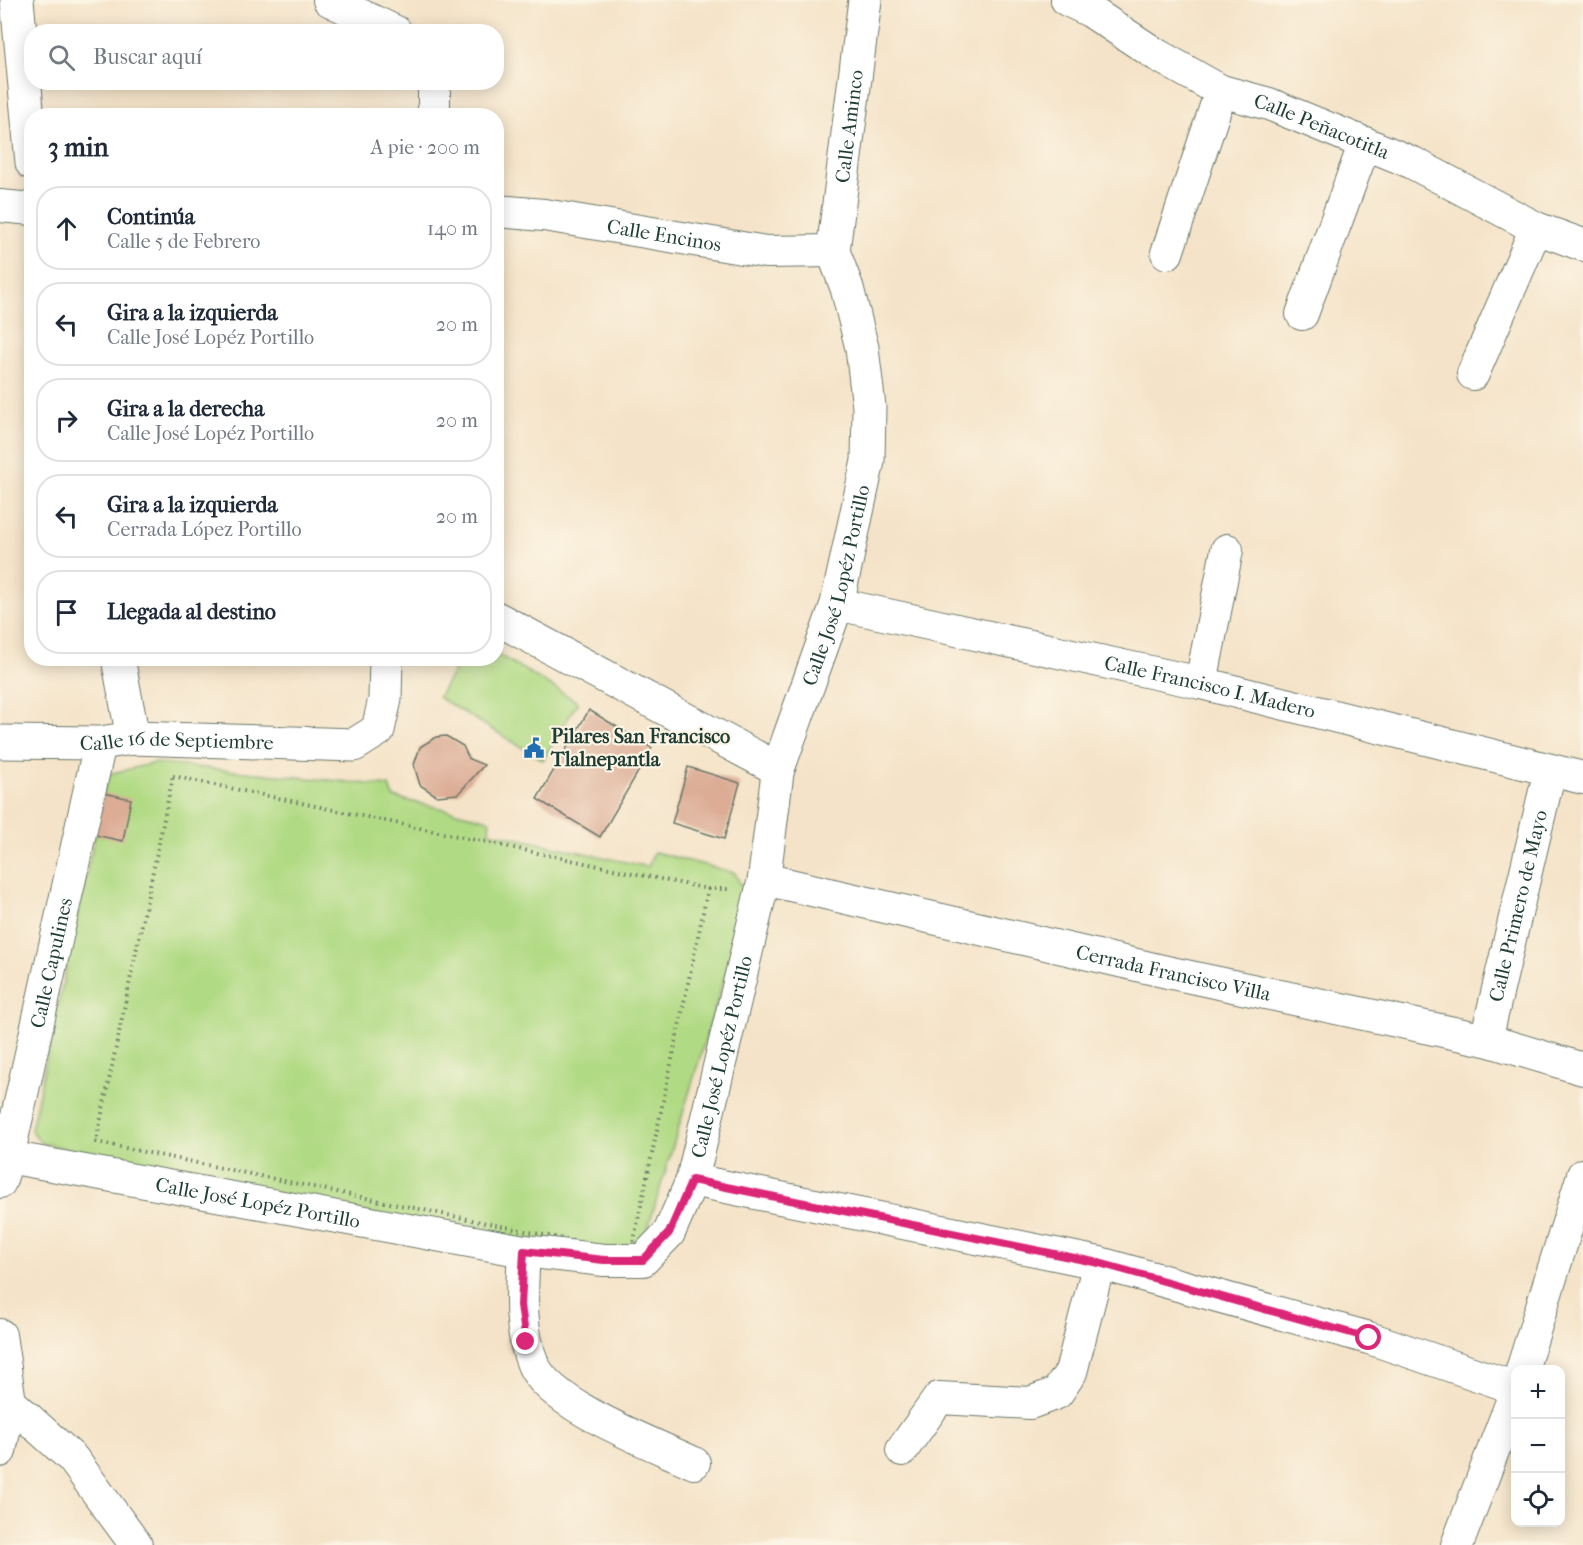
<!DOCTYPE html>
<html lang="es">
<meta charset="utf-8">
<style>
body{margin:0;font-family:"IM FELL French Canon",serif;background:#f6f6f7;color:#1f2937}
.controls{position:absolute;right:18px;bottom:18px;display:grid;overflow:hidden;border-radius:12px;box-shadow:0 3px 15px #0003}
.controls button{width:54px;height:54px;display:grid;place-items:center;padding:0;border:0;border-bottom:2px solid #e0e1e3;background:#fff;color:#1f2937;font:30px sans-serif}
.stop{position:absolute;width:18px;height:18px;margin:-14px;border:4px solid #db2777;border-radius:50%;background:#fff}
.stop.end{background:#db2777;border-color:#fff;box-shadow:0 2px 6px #0008}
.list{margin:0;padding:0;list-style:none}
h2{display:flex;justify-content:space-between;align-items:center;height:78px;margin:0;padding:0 24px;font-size:26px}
h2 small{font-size:20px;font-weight:400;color:#747a83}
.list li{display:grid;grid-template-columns:39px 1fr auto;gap:18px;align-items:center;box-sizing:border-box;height:84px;margin:0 12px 12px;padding:0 12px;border:2px solid #e0e1e3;border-radius:24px}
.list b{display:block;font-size:22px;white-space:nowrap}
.list p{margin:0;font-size:20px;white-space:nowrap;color:#747a83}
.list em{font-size:20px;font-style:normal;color:#747a83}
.icon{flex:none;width:33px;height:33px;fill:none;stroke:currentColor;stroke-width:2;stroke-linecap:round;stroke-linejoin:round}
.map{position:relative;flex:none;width:1583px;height:1545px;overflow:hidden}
.search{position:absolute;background:#fff;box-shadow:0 3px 15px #0003;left:24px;top:24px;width:480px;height:66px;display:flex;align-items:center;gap:15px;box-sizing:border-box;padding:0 21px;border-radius:24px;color:#747a83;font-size:22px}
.panel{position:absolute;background:#fff;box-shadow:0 3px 15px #0003;left:24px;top:108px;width:480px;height:558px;border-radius:24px}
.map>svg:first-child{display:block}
.green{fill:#b1da84;stroke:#688c5c;stroke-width:1.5}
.building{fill:#dcac94}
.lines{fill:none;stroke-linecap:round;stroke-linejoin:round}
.street-casing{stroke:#6a7768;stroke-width:34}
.secondary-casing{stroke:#6a7768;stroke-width:35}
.path{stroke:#6a7768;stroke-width:4;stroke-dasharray:1.5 4.5;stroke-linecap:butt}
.street{stroke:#fff;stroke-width:32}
.secondary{stroke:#fff;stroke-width:33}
.route{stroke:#db2777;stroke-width:8}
.labels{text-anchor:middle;stroke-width:4.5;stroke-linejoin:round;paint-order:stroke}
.street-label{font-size:20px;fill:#1f3d34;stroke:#fcf5e5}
.poi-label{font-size:20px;font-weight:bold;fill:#1f3d34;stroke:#fcf5e5;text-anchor:start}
</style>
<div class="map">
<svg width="1583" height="1545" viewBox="0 0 1583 1545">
<rect width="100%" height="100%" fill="#fcf5e5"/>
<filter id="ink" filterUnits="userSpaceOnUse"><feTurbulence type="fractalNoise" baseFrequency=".0167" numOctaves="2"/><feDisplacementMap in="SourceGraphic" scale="12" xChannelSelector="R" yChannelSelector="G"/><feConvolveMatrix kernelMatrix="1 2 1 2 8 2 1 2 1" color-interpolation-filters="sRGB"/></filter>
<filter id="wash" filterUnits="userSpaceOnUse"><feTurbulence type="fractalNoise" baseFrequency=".008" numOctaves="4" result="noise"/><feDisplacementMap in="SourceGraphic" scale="24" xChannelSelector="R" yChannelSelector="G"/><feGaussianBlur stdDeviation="1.35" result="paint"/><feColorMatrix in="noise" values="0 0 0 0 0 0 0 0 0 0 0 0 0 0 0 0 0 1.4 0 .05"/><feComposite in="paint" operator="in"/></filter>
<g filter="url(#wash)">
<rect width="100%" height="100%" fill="#f4e3c8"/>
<path class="green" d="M497,654L578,702L543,760L438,697L461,659L496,658Z
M154,763L389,786L393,797L490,820L489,832L648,867L654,852L735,873L748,900L640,1254L623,1268L41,1143L31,1130L108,774Z"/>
<g id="blocks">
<path class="building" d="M589,710L652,748L600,837L537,799Z
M446,736L463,746L469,759L484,765L458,794L437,796L420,785L414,765L420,747L436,737Z
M688,767L740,783L724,839L672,823Z
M104,793L131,799L123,841L95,835Z"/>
</g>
</g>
<g filter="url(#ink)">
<use href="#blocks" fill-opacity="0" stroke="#6a7768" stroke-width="1.5"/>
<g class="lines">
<g class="street-casing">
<g id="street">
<path d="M329,0L396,32"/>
<path id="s1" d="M1067,0L1090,11L1157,55L1221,91L1269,104L1413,163L1536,228L1583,245"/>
<path d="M434,82V116"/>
<path d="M0,206L32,209"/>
<path id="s2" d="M496,211L544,215L766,252L833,251"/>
<path d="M1167,253L1221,91"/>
<path d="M1302,314L1365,143"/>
<path d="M1473,374L1536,228"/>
<path id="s3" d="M837,604L1201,683L1583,778"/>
<path d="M1201,683L1227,550"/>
<path id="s4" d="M764,879L1167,972L1486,1040L1583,1069"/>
<path id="s5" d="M1486,1040L1550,770"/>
<path id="s6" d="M8,1157L524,1251L604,1260H643L669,1233L692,1180L764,879L778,769"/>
<path d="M692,1180L1099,1263L1369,1338L1516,1388"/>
<path id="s7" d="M0,1182L8,1157L100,743"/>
<path d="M524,1251C522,1289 518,1328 533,1364C550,1406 654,1444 694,1463"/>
<path d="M0,1335L10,1402L0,1451"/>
<path d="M1522,1370L1583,1175"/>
<path d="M10,1402L73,1459L136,1545"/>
<path d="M902,1450L939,1398L1030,1403L1057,1393L1071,1372L1099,1263"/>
<path d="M1457,1545L1516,1391"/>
</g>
</g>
<g class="secondary-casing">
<g id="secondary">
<path d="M17,0L32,163"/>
<path id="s8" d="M496,618L778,769L837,604L868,461L869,407L862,348L847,288L833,251L865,0"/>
<path d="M118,658L133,738"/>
<path id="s9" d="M0,742L100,743L133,738L354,745L378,730L385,699L386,658"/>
</g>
</g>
<path class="path" d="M173,776L708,889L631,1253L96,1142Z
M708,889H728"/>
<use href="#street" class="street"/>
<use href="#secondary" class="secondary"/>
</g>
</g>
<g class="lines" filter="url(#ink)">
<path class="route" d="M526,1342L521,1305L524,1251L604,1260H643L669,1233L692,1180L1099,1263L1369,1338"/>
</g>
<defs>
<g id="civic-bare" transform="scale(1.62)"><path d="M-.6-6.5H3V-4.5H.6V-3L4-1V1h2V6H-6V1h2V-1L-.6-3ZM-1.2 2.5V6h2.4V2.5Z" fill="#1f6fb2" stroke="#fcf5e5" stroke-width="2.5" paint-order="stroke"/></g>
</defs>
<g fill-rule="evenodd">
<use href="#civic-bare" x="534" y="748"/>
</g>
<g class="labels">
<g class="street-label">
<text dy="7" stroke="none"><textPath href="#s8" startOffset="982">Calle Aminco</textPath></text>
<text dy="7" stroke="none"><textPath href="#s1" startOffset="286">Calle Peñacotitla</textPath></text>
<text dy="7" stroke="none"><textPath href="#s2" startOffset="170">Calle Encinos</textPath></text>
<text dy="7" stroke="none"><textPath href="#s8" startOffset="513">Calle José Lopéz Portillo</textPath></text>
<text dy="7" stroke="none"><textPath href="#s3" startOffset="382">Calle Francisco I. Madero</textPath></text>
<text dy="7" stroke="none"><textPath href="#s9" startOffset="177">Calle 16 de Septiembre</textPath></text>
<text dy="7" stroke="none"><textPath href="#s5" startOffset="138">Calle Primero de Mayo</textPath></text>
<text dy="7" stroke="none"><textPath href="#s7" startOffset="225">Calle Capulines</textPath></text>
<text dy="7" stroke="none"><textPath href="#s4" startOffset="420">Cerrada Francisco Villa</textPath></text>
<text dy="7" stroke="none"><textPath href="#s6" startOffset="866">Calle José Lopéz Portillo</textPath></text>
<text dy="7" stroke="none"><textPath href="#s6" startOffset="254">Calle José Lopéz Portillo</textPath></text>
</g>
<g class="poi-label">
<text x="551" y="743">Pilares San Francisco<tspan x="551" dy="23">Tlalnepantla</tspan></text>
</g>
</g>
</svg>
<div class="controls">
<button>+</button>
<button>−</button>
<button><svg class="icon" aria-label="locate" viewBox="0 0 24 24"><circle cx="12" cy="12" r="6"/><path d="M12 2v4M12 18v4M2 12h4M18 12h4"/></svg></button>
</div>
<div class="stop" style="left:1369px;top:1338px"></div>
<div class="stop end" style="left:526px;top:1342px"></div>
<div class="search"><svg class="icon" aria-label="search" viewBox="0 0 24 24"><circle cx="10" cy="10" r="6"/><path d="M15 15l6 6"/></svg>Buscar aquí</div>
<section class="panel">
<h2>3 min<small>A pie · 200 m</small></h2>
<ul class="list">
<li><svg class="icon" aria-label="ahead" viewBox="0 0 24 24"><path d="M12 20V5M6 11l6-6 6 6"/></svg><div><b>Continúa</b><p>Calle 5 de Febrero</p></div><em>140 m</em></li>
<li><svg class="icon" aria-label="left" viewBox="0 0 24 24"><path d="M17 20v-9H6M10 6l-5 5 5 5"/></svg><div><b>Gira a la izquierda</b><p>Calle José Lopéz Portillo</p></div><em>20 m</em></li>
<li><svg class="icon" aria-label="right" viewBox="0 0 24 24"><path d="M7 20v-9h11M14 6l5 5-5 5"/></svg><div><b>Gira a la derecha</b><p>Calle José Lopéz Portillo</p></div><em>20 m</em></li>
<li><svg class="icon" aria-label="left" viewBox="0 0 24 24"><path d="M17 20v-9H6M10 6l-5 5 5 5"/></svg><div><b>Gira a la izquierda</b><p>Cerrada López Portillo</p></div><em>20 m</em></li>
<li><svg class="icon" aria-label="arrive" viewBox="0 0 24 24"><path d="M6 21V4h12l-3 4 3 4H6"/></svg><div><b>Llegada al destino</b></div></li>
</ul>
</section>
</div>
